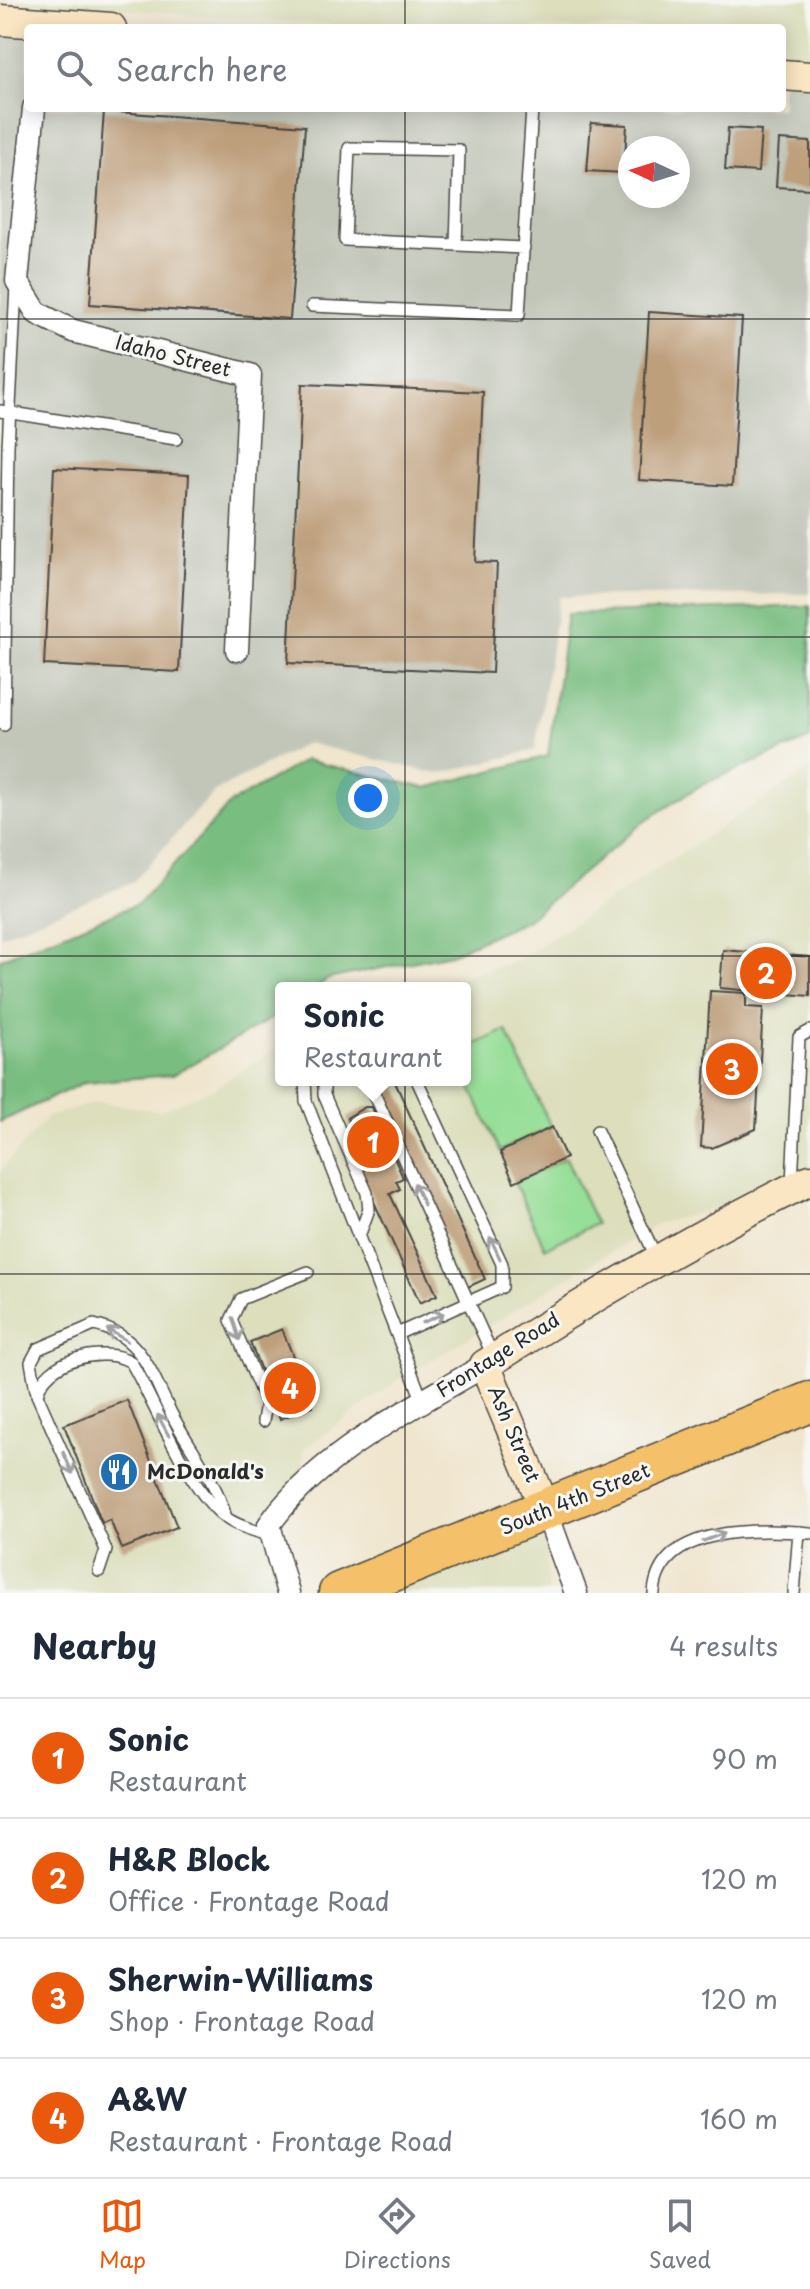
<!DOCTYPE html>
<meta charset="utf-8">
<style>
body{margin:0;font-family:"Playpen Sans",sans-serif;background:#f2f2f3;color:#1f2937}
.compass{position:absolute;left:618px;top:136px;width:72px;height:72px;border-radius:50%;background:#fff;box-shadow:0 4px 20px #0003;rotate:274deg}
.you{position:absolute;left:368px;top:798px;width:28px;height:28px;margin:-20px;border:6px solid #fff;border-radius:50%;background:#1a73e8;box-shadow:0 0 0 12px #1a73e833}
.badge{display:grid;place-items:center;width:52px;height:52px;border-radius:50%;background:#ea580c;color:#fff;font-size:26px;font-weight:700}
.pin{position:absolute;translate:-50% -50%;border:4px solid #fff;box-shadow:0 2px 8px #0006}
.popup{position:absolute;left:275px;top:982px;width:196px;height:104px;box-sizing:border-box;display:grid;place-content:center;border-radius:8px;background:#fff;filter:drop-shadow(0 2px 6px #0005);font-size:26px;white-space:nowrap;color:#747a83}
.popup b{font-size:30px;color:#1f2937}
.popup::after{content:'';position:absolute;left:50%;top:100%;margin-left:-16px;border:16px solid transparent;border-top-color:#fff}
.list{margin:0;padding:0;list-style:none}
h2{display:flex;justify-content:space-between;align-items:center;height:104px;margin:0;padding:0 32px;font-size:34px}
h2 small{font-size:26px;font-weight:400;color:#747a83}
.list li{display:grid;grid-template-columns:52px 1fr auto;gap:24px;align-items:center;box-sizing:border-box;height:120px;padding:0 32px;border-top:2px solid #e0e1e3}
.list b{display:block;font-size:30px;white-space:nowrap}
.list p{margin:0;font-size:26px;white-space:nowrap;color:#747a83}
.list em{font-size:26px;font-style:normal;color:#747a83}
.icon{flex:none;width:44px;height:44px;fill:none;stroke:currentColor;stroke-width:2;stroke-linecap:round;stroke-linejoin:round}
.map{position:relative;flex:none;width:810px;height:1593px;overflow:hidden}
.search{position:absolute;background:#fff;box-shadow:0 4px 20px #0003;left:24px;right:24px;top:24px;height:88px;display:flex;align-items:center;gap:20px;box-sizing:border-box;padding:0 28px;border-radius:8px;color:#747a83;font-size:30px}
.sheet{height:584px;background:#fff}
nav{display:flex;justify-content:space-around;align-items:center;box-sizing:border-box;height:112px;border-top:2px solid #e0e1e3;background:#fff;font-size:22px;color:#747a83}
nav a{display:grid;justify-items:center;gap:4px}
nav .on{color:#ea580c}
.map>svg:first-child{display:block}
.built{fill:#dcdebc}
.industrial{fill:#c2c6b9;fill-rule:evenodd}
.green{fill:#97de98;stroke:#618462;stroke-width:2}
.forest{fill:#79bd80;stroke:#527456;stroke-width:2}
.building{fill:#be9f7b}
.lines{fill:none;stroke-linecap:round;stroke-linejoin:round}
.lane-casing{stroke:#494743;stroke-width:14}
.street-casing{stroke:#494743;stroke-width:25}
.secondary-casing{stroke:#494743;stroke-width:33}
.highway-casing{stroke:#494743;stroke-width:43}
.lane{stroke:#fff;stroke-width:11}
.street{stroke:#fff;stroke-width:22}
.secondary{stroke:#fbe6c3;stroke-width:30}
.highway{stroke:#f4c16a;stroke-width:40}
.oneway{stroke:#a0a0a0}
.grid{fill:none;stroke:#2b2b2b;stroke-width:2;stroke-opacity:0.55}
.labels{text-anchor:middle;stroke-width:6;stroke-linejoin:round;paint-order:stroke}
.street-label{font-size:20px;fill:#2b2b2b;stroke:#f6f6f2}
.poi-label{font-size:20px;font-weight:bold;fill:#2b2b2b;stroke:#f6f6f2;text-anchor:start}
</style>
<div class="map">
<svg width="810" height="1593" viewBox="0 0 810 1593">
<rect width="100%" height="100%" fill="#f6f6f2"/>
<filter id="ink" filterUnits="userSpaceOnUse"><feTurbulence type="fractalNoise" baseFrequency=".0125" numOctaves="2"/><feDisplacementMap in="SourceGraphic" scale="16" xChannelSelector="R" yChannelSelector="G"/><feConvolveMatrix kernelMatrix="1 2 1 2 8 2 1 2 1" color-interpolation-filters="sRGB"/></filter>
<filter id="wash" filterUnits="userSpaceOnUse"><feTurbulence type="fractalNoise" baseFrequency=".006" numOctaves="4" result="noise"/><feDisplacementMap in="SourceGraphic" scale="32" xChannelSelector="R" yChannelSelector="G"/><feGaussianBlur stdDeviation="1.8" result="paint"/><feColorMatrix in="noise" values="0 0 0 0 0 0 0 0 0 0 0 0 0 0 0 0 0 1.4 0 .05"/><feComposite in="paint" operator="in"/></filter>
<g filter="url(#wash)">
<rect width="100%" height="100%" fill="#f0e5cd"/>
<path class="built" d="M0,0H810V59L782,57V28H373Z
M810,769V1180L792,1189L659,1223L397,1381L304,1449L302,1486L269,1525L288,1593H0V1171L47,1117L98,1102L160,1111L216,1087L281,1046V1080H465V988H419L516,961Z
M546,1511L548,1593H339Z"/>
<path class="industrial" d="M0,20L28,28V108H782V75L810,77V594L559,597L535,750L438,774L307,743L214,792L132,883L0,936ZM630,148H678V196H630Z"/>
<path class="green" d="M506,1030L551,1127L500,1151L465,1075V1049Z
M566,1158L596,1224L545,1248L514,1182Z"/>
<path class="forest" d="M810,606V739L703,784L646,820L528,919L451,954L328,979L316,988H281V1013L173,1075L85,1082L0,1122V959L138,904L231,803L305,760L426,788L548,756L567,614Z"/>
<g id="blocks">
<path class="building" d="M104,111L305,126L290,319L90,304Z
M591,123L627,125L624,173L587,171Z
M728,128L761,130L758,172L725,170Z
M779,140L810,142V189L776,187Z
M649,312L742,318L732,486L639,480Z
M302,384L483,392L475,562L497,563L492,673L288,663Z
M54,468L189,475L179,672L44,665Z
M723,950L810,957V996L720,988Z
M710,991L746,993V1007L763,1008L756,1129L712,1148L701,1147Z
M380,1080H394L485,1279L468,1287L375,1082Z
M365,1107H372L403,1178L396,1181L400,1189L390,1194L437,1295L420,1303L360,1171L369,1167L347,1118Z
M552,1127L566,1158L514,1182L500,1152Z
M282,1329L313,1406L280,1419L250,1342Z
M127,1400L177,1527L122,1549L110,1520L102,1523L64,1425Z"/>
</g>
</g>
<g filter="url(#ink)">
<use href="#blocks" fill-opacity="0" stroke="#494743" stroke-width="2"/>
<g class="lines">
<g class="lane-casing">
<path id="lane" d="M456,245L459,150L349,148L345,240L524,248
M312,306L519,315L532,108
M0,411L176,439
M4,725L8,447L16,286
M305,1080L306,1101L423,1402
M324,1080V1095L367,1193L369,1209L359,1236
M368,1080L493,1356
M597,1131L657,1259
M792,1184L799,1037L810,1031
M397,1334L502,1287V1264L417,1080
M36,1390L31,1362L38,1349L94,1325C111,1329 125,1336 136,1349C151,1366 159,1389 169,1409C187,1446 216,1478 226,1518
M263,1421L266,1403L231,1320L241,1299L308,1272
M99,1571L106,1550L37,1395C44,1360 103,1345 131,1362C155,1403 188,1490 225,1517C237,1527 257,1531 271,1536
M654,1593C659,1524 760,1529 810,1533
M794,1593L799,1532"/>
</g>
<g class="street-casing">
<path id="street" d="M34,108L17,281L37,313L73,331L250,375L237,650
M546,1511L576,1593
M288,1593L269,1525C319,1453 410,1410 485,1365"/>
</g>
<g class="secondary-casing">
<path id="secondary" d="M0,20L111,28
M782,75L810,77
M546,1511L485,1365C590,1298 697,1234 810,1180"/>
</g>
<g class="highway-casing">
<path id="highway" d="M339,1593L810,1402"/>
</g>
<use href="#lane" class="lane"/>
<use href="#street" class="street"/>
<use href="#secondary" class="secondary"/>
<use href="#highway" class="highway"/>
</g>
<defs><path id="oneway-shaft" d="M-6 0H5M1.5-3L5.5 0L1.5 3" fill="none" stroke-width="1.6" stroke-linecap="round" stroke-linejoin="round" transform="scale(2)"/></defs>
<g class="oneway">
<use href="#oneway-shaft" transform="translate(419 1194) rotate(-114)"/>
<use href="#oneway-shaft" transform="translate(495 1248) rotate(-115)"/>
<use href="#oneway-shaft" transform="translate(433 1318) rotate(-24)"/>
<use href="#oneway-shaft" transform="translate(236 1329) rotate(72)"/>
<use href="#oneway-shaft" transform="translate(117 1335) rotate(-149)"/>
<use href="#oneway-shaft" transform="translate(163 1425) rotate(-118)"/>
<use href="#oneway-shaft" transform="translate(68 1463) rotate(66)"/>
<use href="#oneway-shaft" transform="translate(714 1537) rotate(-21)"/>
</g>
</g>
<path class="grid" d="M405,0V28M405,108V1593M0,319H810M0,637H810M0,956H810M0,1274H810"/>
<defs>
<g id="restaurant-disc" transform="scale(2)"><circle r="9.5" fill="#1f6fb2" stroke="#f6f6f2"/><path d="M-5-6h1v4h1v-4h1v4h1v-4h1v5L-1.5 .5V6h-2V.5L-5-1ZM5-6V6H3V1.5H1.5Q1.5-4 5-6Z" fill="#fff"/></g>
</defs>
<g fill-rule="evenodd">
<use href="#restaurant-disc" x="119" y="1472"/>
</g>
<g class="labels">
<g class="street-label">
<text transform="translate(173 356) rotate(14)" y="7">Idaho Street</text>
<text transform="translate(498 1355) rotate(-32)" y="7">Frontage Road</text>
<text transform="translate(514 1434) rotate(67)" y="7">Ash Street</text>
<text transform="translate(575 1499) rotate(-22)" y="7">South 4th Street</text>
</g>
<g class="poi-label">
<text x="147" y="1479">McDonald's</text>
</g>
</g>
</svg>
<svg class="compass" viewBox="-18 -18 36 36"><path d="M0-13l5 13h-10z" fill="#e53935"/><path d="M0 13l5-13h-10z" fill="#747a83"/></svg>
<div class="you"></div>
<div class="pin badge" style="left:373px;top:1142px">1</div>
<div class="popup"><b>Sonic</b>Restaurant</div>
<div class="pin badge" style="left:766px;top:973px">2</div>
<div class="pin badge" style="left:732px;top:1069px">3</div>
<div class="pin badge" style="left:290px;top:1388px">4</div>
<div class="search"><svg class="icon" aria-label="search" viewBox="0 0 24 24"><circle cx="10" cy="10" r="6"/><path d="M15 15l6 6"/></svg>Search here</div>
</div>
<section class="sheet">
<h2>Nearby<small>4 results</small></h2>
<ul class="list">
<li><span class="badge">1</span><div><b>Sonic</b><p>Restaurant</p></div><em>90 m</em></li>
<li><span class="badge">2</span><div><b>H&amp;R Block</b><p>Office · Frontage Road</p></div><em>120 m</em></li>
<li><span class="badge">3</span><div><b>Sherwin-Williams</b><p>Shop · Frontage Road</p></div><em>120 m</em></li>
<li><span class="badge">4</span><div><b>A&amp;W</b><p>Restaurant · Frontage Road</p></div><em>160 m</em></li>
</ul>
</section>
<nav>
<a class="on"><svg class="icon" aria-label="map" viewBox="0 0 24 24"><path d="M3 6l6-2 6 2 6-2v14l-6 2-6-2-6 2zM9 4v14M15 6v14"/></svg>Map</a>
<a><svg class="icon" aria-label="directions" viewBox="0 0 24 24"><path d="M12 3l9 9-9 9-9-9zM9 14v-3h6M13 9l2 2-2 2"/></svg>Directions</a>
<a><svg class="icon" aria-label="saved" viewBox="0 0 24 24"><path d="M7 4h10v16l-5-4-5 4z"/></svg>Saved</a>
</nav>
